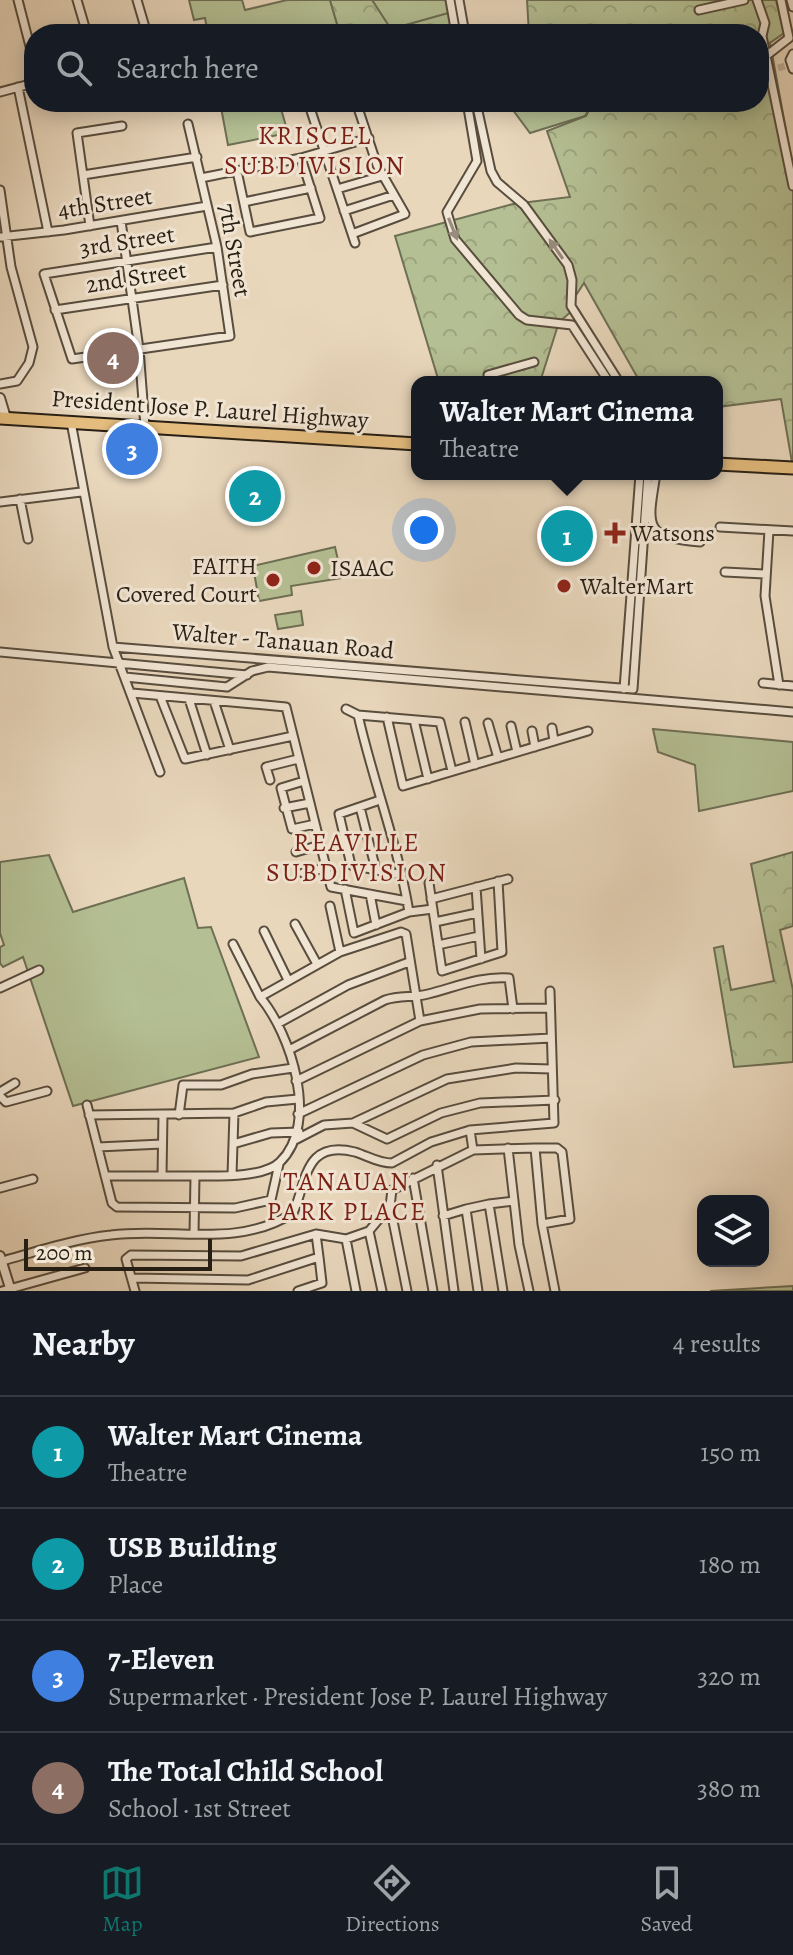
<!DOCTYPE html>
<meta charset="utf-8">
<style>
body{margin:0;font-family:Alegreya,serif;background:#242831;color:#f1f3f6}
.controls{position:absolute;right:24px;bottom:24px;display:grid;overflow:hidden;border-radius:16px;box-shadow:0 4px 20px #0003}
.controls button{width:72px;height:72px;display:grid;place-items:center;padding:0;border:0;border-bottom:2px solid #363941;background:#171b24;color:#f1f3f6;font:40px sans-serif}
.scale{position:absolute;left:24px;bottom:20px;width:188px;box-sizing:border-box;padding-left:8px;border:4px solid #281f14;border-top:0;font-size:22px;line-height:28px;white-space:nowrap;color:#281f14;-webkit-text-stroke:6px #f1e5d3;paint-order:stroke}
.you{position:absolute;left:424px;top:530px;width:28px;height:28px;margin:-20px;border:6px solid #fff;border-radius:50%;background:#1a73e8;box-shadow:0 0 0 12px #1a73e833}
.badge{display:grid;place-items:center;width:52px;height:52px;border-radius:50%;background:#0f766e;color:#fff;font-size:26px;font-weight:700}
.pin{position:absolute;translate:-50% -50%;border:4px solid #fff;box-shadow:0 2px 8px #0006}
.popup{position:absolute;left:411px;top:376px;width:312px;height:104px;box-sizing:border-box;display:grid;place-content:center;border-radius:16px;background:#171b24;filter:drop-shadow(0 2px 6px #0005);font-size:26px;white-space:nowrap;color:#9ea1a6}
.popup b{font-size:30px;color:#f1f3f6}
.popup::after{content:'';position:absolute;left:50%;top:100%;margin-left:-16px;border:16px solid transparent;border-top-color:#171b24}
.list{margin:0;padding:0;list-style:none}
h2{display:flex;justify-content:space-between;align-items:center;height:104px;margin:0;padding:0 32px;font-size:34px}
h2 small{font-size:26px;font-weight:400;color:#9ea1a6}
.list li{display:grid;grid-template-columns:52px 1fr auto;gap:24px;align-items:center;box-sizing:border-box;height:112px;padding:0 32px;border-top:2px solid #363941}
.list b{display:block;font-size:30px;white-space:nowrap}
.list p{margin:0;font-size:26px;white-space:nowrap;color:#9ea1a6}
.list em{font-size:26px;font-style:normal;color:#9ea1a6}
.icon{flex:none;width:44px;height:44px;fill:none;stroke:currentColor;stroke-width:2;stroke-linecap:round;stroke-linejoin:round}
.map{position:relative;flex:none;width:793px;height:1291px;overflow:hidden}
.search{position:absolute;background:#171b24;box-shadow:0 4px 20px #0003;left:24px;right:24px;top:24px;height:88px;display:flex;align-items:center;gap:20px;box-sizing:border-box;padding:0 28px;border-radius:32px;color:#9ea1a6;font-size:30px}
.sheet{height:552px;background:#171b24}
nav{display:flex;justify-content:space-around;align-items:center;box-sizing:border-box;height:112px;border-top:2px solid #363941;background:#171b24;font-size:22px;color:#9ea1a6}
nav a{display:grid;justify-items:center;gap:4px}
nav .on{color:#0f766e}
.map>svg:first-child{display:block}
.green{fill:#b4bf93;stroke:#6e6f54;stroke-width:2}
.forest{fill:url(#forest-crowns);stroke:#6e6f54;stroke-width:2}
.lines{fill:none;stroke-linecap:round;stroke-linejoin:round}
.minor-tunnel{stroke:#c2b29a;stroke-width:7;stroke-dasharray:7 3.5;stroke-linecap:butt}
.minor-casing{stroke:#584d3e;stroke-width:11}
.tertiary-casing{stroke:#584d3e;stroke-width:12}
.trunk-casing{stroke:#281f14;stroke-width:15}
.minor{stroke:#f1e5d3;stroke-width:7}
.tertiary{stroke:#f1e5d3;stroke-width:8}
.trunk{stroke:#e4bc7e;stroke-width:11}
.oneway{fill:#978c7d}
.poi-dot{fill:#8f2418;stroke:#f1e5d3;stroke-width:3}
.labels{text-anchor:middle;stroke-width:6;stroke-linejoin:round;paint-order:stroke}
.street-label{font-size:24px;fill:#281f14;stroke:#f1e5d3}
.poi-label{font-size:24px;fill:#281f14;stroke:#f1e5d3;text-anchor:start}
.neighbourhood-label{font-size:26px;letter-spacing:2px;fill:#7a1f14;stroke:#f1e5d3}
</style>
<div class="map">
<svg width="793" height="1291" viewBox="0 0 793 1291">
<defs>
<pattern id="forest-crowns" width="20" height="18" patternUnits="userSpaceOnUse" patternTransform="scale(2)"><rect width="20" height="18" fill="#b4bf93"/><path d="M2 6a3 3 0 1 1 6 0M12 15a3 3 0 1 1 6 0" fill="none" stroke="#9ba47e"/></pattern>
</defs>
<rect width="100%" height="100%" fill="#e9d7bc"/>
<filter id="stains"><feTurbulence type="fractalNoise" baseFrequency=".0025" numOctaves="4"/><feColorMatrix values="0 0 0 0 .2 0 0 0 0 .09 0 0 0 0 .02 0 0 0 .5 -.17"/></filter>
<radialGradient id="worn" r=".72"><stop offset=".6" stop-color="#630" stop-opacity="0"/><stop offset="1" stop-color="#630" stop-opacity=".3"/></radialGradient>
<path class="green" d="M189,0H242L245,10L287,0H330L340,34H208L205,18L194,20Z
M372,0H450L452,12L391,30Z
M220,102H279L288,133L228,145Z
M507,102H593L585,116L530,133Z
M335,547L342,578L291,586L292,595L259,601L253,566Z
M301,611L303,625L278,629L275,615Z
M653,729L793,742V791L699,811L695,765L658,752Z
M49,855L73,912L184,878L198,928L211,927L259,1057L73,1106L23,957L3,967L0,963V947L4,945L0,933V862Z
M793,1286V1291H710Z"/>
<path class="forest" d="M330,0H372L391,29L452,12L456,34H340Z
M527,0H776L784,33L770,43L793,168V468L781,399L717,407V382H640L584,283L571,303L573,310L559,322L540,382H439L395,236L513,204L570,197L547,131L586,116L593,102H759V34H529Z
M793,852V926L780,930L793,990V1062L734,1067L714,948L723,946L731,990L774,981L751,864Z"/>
<g class="lines">
<path class="minor-tunnel" d="M778,68L785,66"/>
<g class="minor-casing">
<path id="minor" d="M18,0L34,62
M77,0L87,34
M137,0L147,34
M450,0L456,34
M459,0L465,34
M757,0L765,23L762,36L793,186
M791,0L793,7
M699,10L744,0
M793,54L790,60L793,69
M766,56L789,38L781,0
M18,87L48,232
M0,92L34,83
M308,102L355,243
M467,102L477,161L447,212L455,239L519,315L527,320L572,325L609,382
M476,102L491,171L497,182L524,205L568,265L572,280L571,306L619,382
M188,124L217,247L230,336L72,359L44,274L217,247
M237,171L250,232L320,218L301,158
M83,175L197,157
M201,178L301,158L369,138
M337,189L382,176
M0,190L11,267L33,347L29,363L17,381L0,384
M244,202L311,188
M344,211L394,195
M121,221L139,349L145,427
M90,226L77,133L122,126
M352,234L405,214L377,165L356,102
M0,237L64,230L207,206
M55,310L223,285
M489,382L488,375L534,362
M71,422L113,647L160,772
M656,474C647,528 644,537 700,542
M20,499L28,539
M0,502L81,492
M720,527L793,531
M769,530L765,596L779,685
M725,572L766,574
M113,647L633,689L648,474
M0,652L247,675
M125,677L227,687L252,671L268,667L793,712
M763,683L793,686
M624,689L640,474
M132,693L286,707L331,887L407,901
M160,696L185,759L293,736
M189,699L207,755
M214,701L230,750
M346,709L358,715C373,781 398,845 409,912
M358,715L440,722L452,771
M387,717L403,786L588,731
M414,720L428,779
M465,722L475,765
M488,723L498,758
M511,726L517,752
M552,728L554,741
M532,731L535,747
M270,780L266,767L298,759
M304,781L281,788L292,829L315,824
M380,800L339,814L351,865L402,875
M360,807L376,870
M284,808L310,803
M296,852L320,845
M303,873L326,868
M429,883L442,971L502,952L498,881
M476,887L481,959
M345,889L354,933L409,912L433,909
M370,894L376,925
M431,899L508,879
M330,906L340,952
M435,922L477,913
M295,924L317,964
M264,931L288,980
M233,944L260,997
M438,945L479,936
M0,988L39,970
M279,1023L348,985L409,962
M289,1050L385,1000C400,995 413,998 428,994C456,987 480,976 509,978L513,1009
M296,1081L420,1021L480,1009L550,1008
M0,1092L15,1083
M0,1096L6,1102L47,1091
M87,1105L112,1203L117,1207L235,1208L271,1200L279,1164
M163,1114L234,1113
M298,1114L423,1055L471,1042L551,1038
M89,1115L163,1114L162,1176
M179,1115L183,1085H221L252,1074L293,1068
M353,1123L387,1139L441,1113L480,1103L555,1100
M297,1139L324,1125L353,1123L447,1079L516,1068L551,1069
M233,1144L271,1133L299,1132
M98,1147L162,1144
M508,1148L519,1245L529,1291
M535,1148H557L562,1152L570,1219L542,1224
M473,1150L535,1148L542,1224L555,1291
M437,1165L454,1291
M232,1175L234,1113L266,1102L298,1099
M105,1176H195
M413,1178L433,1291
M0,1188L33,1179
M390,1206L407,1291
M443,1216L466,1209
M369,1231L382,1291
M194,1234L195,1176C217,1176 264,1178 280,1162C320,1123 291,1034 260,997L340,952L401,932L406,934L420,1021
M316,1234L319,1257
M346,1239L356,1291
M2,1261C38,1251 74,1239 111,1235C172,1227 237,1249 293,1213C307,1182 304,1139 355,1152C368,1156 378,1163 392,1163L431,1142L470,1130L554,1123L550,991
M132,1278L248,1280L319,1257L322,1283L298,1291
M2,1291L85,1268
M135,1291L126,1259L131,1255L241,1256L316,1234L346,1239L369,1231L390,1206L392,1190L473,1150L470,1130
M478,1291L466,1209L489,1204
M503,1291L489,1204L514,1201"/>
</g>
<g class="tertiary-casing">
<path id="tertiary" d="M0,398L6,418
M0,1256L11,1291"/>
</g>
<g class="trunk-casing">
<path id="trunk" d="M0,418L417,444
M717,464L793,468"/>
</g>
<use href="#minor" class="minor"/>
<use href="#tertiary" class="tertiary"/>
<use href="#trunk" class="trunk"/>
</g>
<defs><path id="oneway-solid" d="M-6-.8H1V-3.2L6.5 0L1 3.2V.8H-6Z" transform="scale(2)"/></defs>
<g class="oneway">
<use href="#oneway-solid" transform="translate(453 229) rotate(68)"/>
<use href="#oneway-solid" transform="translate(556 249) rotate(-125)"/>
</g>
<g class="poi-dot">
<path d="M611 521h8v8h8v8h-8v8h-8v-8h-8v-8h8z"/>
<circle cx="314" cy="568" r="8"/>
<circle cx="273" cy="580" r="8"/>
<circle cx="564" cy="586" r="8"/>
</g>
<g class="labels">
<g class="street-label">
<text transform="translate(105 203) rotate(-9)" y="8">4th Street</text>
<text transform="translate(127 241) rotate(-9)" y="8">3rd Street</text>
<text transform="translate(235 250) rotate(80)" y="8">7th Street</text>
<text transform="translate(136 277) rotate(-9)" y="8">2nd Street</text>
<text transform="translate(210 409) rotate(4)" y="8">President Jose P. Laurel Highway</text>
<text transform="translate(283 641) rotate(5)" y="8">Walter - Tanauan Road</text>
</g>
<g class="poi-label">
<text x="631" y="541">Watsons</text>
<text x="257" y="574" text-anchor="end">FAITH<tspan x="257" dy="28">Covered Court</tspan></text>
<text x="330" y="576">ISAAC</text>
<text x="580" y="594">WalterMart</text>
</g>
<g class="neighbourhood-label">
<text x="315" y="144">KRISCEL<tspan x="315" dy="30">SUBDIVISION</tspan></text>
<text x="357" y="851">REAVILLE<tspan x="357" dy="30">SUBDIVISION</tspan></text>
<text x="347" y="1190">TANAUAN<tspan x="347" dy="30">PARK PLACE</tspan></text>
</g>
</g>
<rect width="100%" height="100%" filter="url(#stains)"/>
<rect width="100%" height="100%" fill="url(#worn)"/>
</svg>
<div class="controls">
<button><svg class="icon" aria-label="layers" viewBox="0 0 24 24"><path d="M12 4l9 5-9 5-9-5zM3 14l9 5 9-5"/></svg></button>
</div>
<div class="scale">200 m</div>
<div class="you"></div>
<div class="pin badge" style="left:567px;top:536px;background:#0f9aa8">1</div>
<div class="popup"><b>Walter Mart Cinema</b>Theatre</div>
<div class="pin badge" style="left:255px;top:496px;background:#0f9aa8">2</div>
<div class="pin badge" style="left:132px;top:449px;background:#3f7fe0">3</div>
<div class="pin badge" style="left:113px;top:358px;background:#8d6e63">4</div>
<div class="search"><svg class="icon" aria-label="search" viewBox="0 0 24 24"><circle cx="10" cy="10" r="6"/><path d="M15 15l6 6"/></svg>Search here</div>
</div>
<section class="sheet">
<h2>Nearby<small>4 results</small></h2>
<ul class="list">
<li><span class="badge" style="background:#0f9aa8">1</span><div><b>Walter Mart Cinema</b><p>Theatre</p></div><em>150 m</em></li>
<li><span class="badge" style="background:#0f9aa8">2</span><div><b>USB Building</b><p>Place</p></div><em>180 m</em></li>
<li><span class="badge" style="background:#3f7fe0">3</span><div><b>7-Eleven</b><p>Supermarket · President Jose P. Laurel Highway</p></div><em>320 m</em></li>
<li><span class="badge" style="background:#8d6e63">4</span><div><b>The Total Child School</b><p>School · 1st Street</p></div><em>380 m</em></li>
</ul>
</section>
<nav>
<a class="on"><svg class="icon" aria-label="map" viewBox="0 0 24 24"><path d="M3 6l6-2 6 2 6-2v14l-6 2-6-2-6 2zM9 4v14M15 6v14"/></svg>Map</a>
<a><svg class="icon" aria-label="directions" viewBox="0 0 24 24"><path d="M12 3l9 9-9 9-9-9zM9 14v-3h6M13 9l2 2-2 2"/></svg>Directions</a>
<a><svg class="icon" aria-label="saved" viewBox="0 0 24 24"><path d="M7 4h10v16l-5-4-5 4z"/></svg>Saved</a>
</nav>
